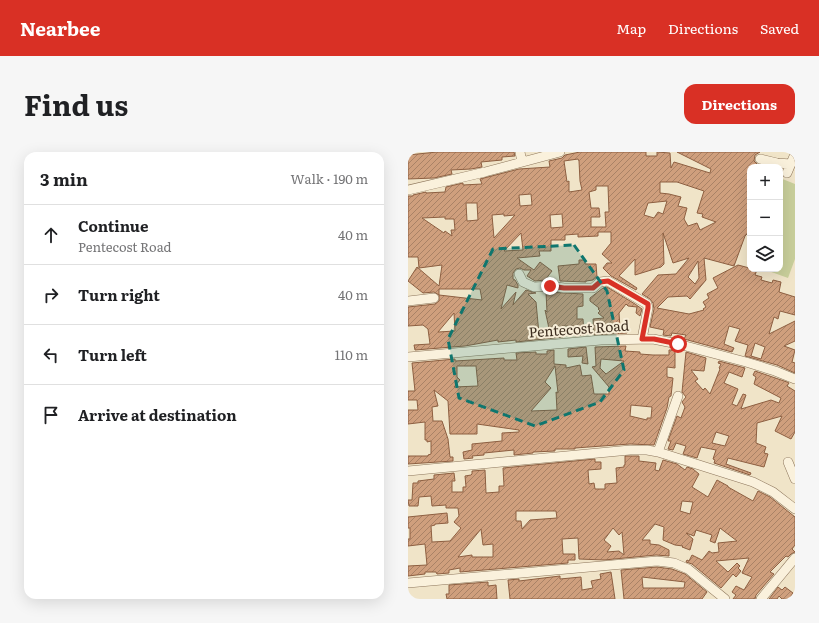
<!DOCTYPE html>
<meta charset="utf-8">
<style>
body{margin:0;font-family:Literata,serif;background:#f6f6f6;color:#202124}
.controls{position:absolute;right:12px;top:12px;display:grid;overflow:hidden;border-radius:8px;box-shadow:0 4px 16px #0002}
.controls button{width:36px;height:36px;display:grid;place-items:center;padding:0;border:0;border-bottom:1px solid #e0e0e0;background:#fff;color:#202124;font:20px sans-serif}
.stop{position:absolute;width:12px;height:12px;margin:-9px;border:3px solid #d93025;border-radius:50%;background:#fff}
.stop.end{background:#d93025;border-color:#fff;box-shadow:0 1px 4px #0008}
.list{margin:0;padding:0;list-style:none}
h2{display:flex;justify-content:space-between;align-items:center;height:52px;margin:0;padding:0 16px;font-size:17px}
h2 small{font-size:13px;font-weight:400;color:#757577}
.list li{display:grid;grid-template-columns:26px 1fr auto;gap:12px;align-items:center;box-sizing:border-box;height:60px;padding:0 16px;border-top:1px solid #e0e0e0}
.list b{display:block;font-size:15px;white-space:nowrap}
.list p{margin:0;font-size:13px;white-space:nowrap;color:#757577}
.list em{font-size:13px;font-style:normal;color:#757577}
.icon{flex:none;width:22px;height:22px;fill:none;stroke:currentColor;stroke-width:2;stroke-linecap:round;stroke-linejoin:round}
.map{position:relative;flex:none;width:387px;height:447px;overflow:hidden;border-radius:12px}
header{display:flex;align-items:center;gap:24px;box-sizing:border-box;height:56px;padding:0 20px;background:#d93025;color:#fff}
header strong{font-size:19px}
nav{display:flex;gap:22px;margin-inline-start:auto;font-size:14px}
.intro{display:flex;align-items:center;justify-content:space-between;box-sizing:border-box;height:96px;padding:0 24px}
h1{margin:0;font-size:28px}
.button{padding:10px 18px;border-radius:12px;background:#d93025;color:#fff;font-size:14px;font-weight:700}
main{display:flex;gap:24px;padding:0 24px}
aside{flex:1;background:#fff;border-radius:12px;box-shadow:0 4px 16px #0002}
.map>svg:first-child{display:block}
.green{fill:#c9cf9b}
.building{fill:url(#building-hatch);stroke:#8d5f41;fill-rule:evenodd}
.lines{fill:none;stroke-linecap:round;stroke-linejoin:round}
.minor-casing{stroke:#8d765c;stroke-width:10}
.minor{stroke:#faf1dc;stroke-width:9}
.route{stroke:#d93025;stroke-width:5}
.marked{fill:#0f766e;fill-opacity:0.2;stroke:#0f766e;stroke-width:3;stroke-dasharray:8 5;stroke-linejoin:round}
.labels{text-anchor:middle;stroke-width:4;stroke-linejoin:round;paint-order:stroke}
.street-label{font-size:14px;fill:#3d2e20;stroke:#f7eed8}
</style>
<header>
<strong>Nearbee</strong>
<nav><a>Map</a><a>Directions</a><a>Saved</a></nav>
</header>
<div class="intro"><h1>Find us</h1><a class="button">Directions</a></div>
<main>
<aside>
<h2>3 min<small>Walk · 190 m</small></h2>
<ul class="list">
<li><svg class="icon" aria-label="ahead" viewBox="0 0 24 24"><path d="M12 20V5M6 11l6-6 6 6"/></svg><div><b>Continue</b><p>Pentecost Road</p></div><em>40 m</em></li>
<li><svg class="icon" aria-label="right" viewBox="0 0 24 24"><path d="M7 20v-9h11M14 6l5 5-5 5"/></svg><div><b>Turn right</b></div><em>40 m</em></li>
<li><svg class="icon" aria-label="left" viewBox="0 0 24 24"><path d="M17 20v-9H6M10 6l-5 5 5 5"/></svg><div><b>Turn left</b></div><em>110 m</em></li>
<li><svg class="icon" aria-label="arrive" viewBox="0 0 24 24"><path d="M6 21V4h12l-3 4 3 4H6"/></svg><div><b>Arrive at destination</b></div></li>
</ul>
</aside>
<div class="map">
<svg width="387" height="447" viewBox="0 0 387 447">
<defs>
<pattern id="building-hatch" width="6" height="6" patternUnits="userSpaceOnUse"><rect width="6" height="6" fill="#cf9f7d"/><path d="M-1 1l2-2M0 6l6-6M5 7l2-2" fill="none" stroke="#a98266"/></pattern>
</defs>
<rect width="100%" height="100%" fill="#f0e4c8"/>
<path class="green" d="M372,26L387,32V107L380,126L355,117H372Z"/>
<path class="building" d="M29,0H106L107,4L94,5V8L73,10L74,15L63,17L43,18L44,22L26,26L0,27V3Z
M172,0H238V4H249V0L262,1L263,16L266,10L302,21L303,17L269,0H352L347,3L346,9L350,13L360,15H342V83L339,82L337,84L326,114L296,106L298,128L282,147L279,144L260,145L249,156L281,162L296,158L295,157L298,155L295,150L301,146L299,142L310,136L305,126L330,113L349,118L347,123L354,125L353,128L364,131L365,128L373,130L371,140L387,145V163L372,159L370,167L366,165L361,182L387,169V189L376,194L387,198L384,210L387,211V221L369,213L337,204L340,193L327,189L332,177L321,174L316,192L326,196L324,200L276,187L278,183L264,181L263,184L255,183L256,178L242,175L246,157L245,151L242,147L234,142L250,123L268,122L281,106L265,111L255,81L256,112L253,115L227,123V107L211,124L229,136L228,138L203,124L195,116L199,111H204L194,102L203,91V80H190V84L170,85V82L157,83V88H143V99H131L132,104L109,106L126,118L132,110L144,119L137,128L127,129L119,124L123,118H116L112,116L108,117L105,121V127L107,128L110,133V136L99,133L93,157L108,140L105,153L118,138L128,141L120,142L128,150L131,182L142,181L137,158L139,160L138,140L175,142V154L169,155V167H175L176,183L167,184L166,174H154L155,185L108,190V188L90,190V188L57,194L7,198L6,193L22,192L20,177L15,173L0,174V155L27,152L31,149V143L74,148L72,137H31V143L26,140L15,141L0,129L9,115L31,134L34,113L11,116L10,105H0V44H5V43L18,40V41L37,40L38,35L55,31V33L74,32L72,27L111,17L142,15L141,9L154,6L157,3ZM170,7L171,9L172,29L174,38L161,40V29L159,30L156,9ZM252,30H269L296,39L289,61L295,62L294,65L308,70L292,78L289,71L280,74L276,67L279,56L270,54L273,45L261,42L252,41ZM188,34H200L201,60H197L198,75H183V65H192L191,56H183L181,40L188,38ZM123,42L124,53L112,54L111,43ZM259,49L255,62L250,60L246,66L236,63L240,51ZM58,51H69L70,68L59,69ZM96,62V64L107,63L86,86L84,63ZM154,62L155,75L143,76L142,63ZM37,65V67H46L47,78H43L44,84L37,79L36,81L14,66ZM113,81L115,98L96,99ZM290,109L291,126L287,132L280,125ZM46,161L47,179L30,180ZM347,191L357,195L353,207L343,204Z
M171,108H177V112H188L189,125L185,128L178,129V130L152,129L150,114L171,112Z
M199,135L227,152L234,157L232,164L228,161L229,155L220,154L218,152L211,161L212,176L220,175L219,181L186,183L185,167L196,166L190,161L192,159L190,157L191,156L182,149V146L195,136Z
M218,194L217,199L232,200V202L245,203H261V198H267V216L259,215V225L265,226L263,244L261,245L259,256L246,293L222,292L167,296V297H147V299L125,300V301L106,303V298L76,301V303L64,304L65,306L56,307L55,300L64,298V292L94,289V281L111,280V278L69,272V282H42L40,249L26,238L30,254L24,255L25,269H34L40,287L42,305H45V309L0,312V304H20V303L23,302V289L19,290V288H17V270L0,272V258H10L9,248H0V239H7L4,211L47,207V209L96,206V208H109L108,201L128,200V202H139V199L146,198V212L158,213V216L172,213L174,224L183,223L186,242H201V235L184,215L188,214L187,195ZM193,207L216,209L198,222L192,216ZM49,214H68L70,234L46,235L52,228L49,225ZM147,214L150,241L148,240L149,258L123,259L143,236L137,230ZM223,253L244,255L243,266H239V268L222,264Z
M178,195L180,212L174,211L175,204L160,205V197Z
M278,200L298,206L296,219L283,218L290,227L287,229L295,238L297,236L302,242L312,217L311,216L313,212L310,211L311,209L337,216L334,225L321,220L316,231L330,237L324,252L329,254L335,242L338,243L333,257L363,248L371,251L373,246L346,232L348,225L345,223L347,219L379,230L381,231L379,234L387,239V280L383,287L367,279L374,264L349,271L348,291L358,295L356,301L360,302L356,315L320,306L318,312L343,321L342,323L306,311L307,308L305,307L308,298L293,295L289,306L275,302L278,294L268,291L265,298L260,297L263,289H260L269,264L273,266L277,255L274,250L278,245L274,240ZM308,280L321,284L317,294L304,291Z
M217,304H231V309L248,311L247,318L251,319L255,308L269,312L277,318L279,315L285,317L291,322L284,335L300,345L309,328L320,334V335L345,349L350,339L362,345L387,365V393L384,397L387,400L383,402L380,405L378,404L362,420L366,422L348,443L347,447H325L328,443L324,440L328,434L336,438L344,425L334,421L341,406L308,409L320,420L329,411L332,414L330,416L333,419L328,425L325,422L313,436L284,412L278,410L279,408L281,409L284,403L294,408L301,399L304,401L311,400L310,391L329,389L312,376L307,391L302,389L304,383L288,378L286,384L278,381L285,387L282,398L274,395L275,394L267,393L255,388L256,375L247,372L234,388H242V392L251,393L261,398V404L248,403L196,408L171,407L170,386L154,387L155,402H167V408H160V411L52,420V416L41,418V421L29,422L28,420H17V422L0,424V414L19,413L17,392L0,394V387H2V376H0V365L39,361L40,371L27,372V373L23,374L24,390L42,389L53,376L46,370L51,364L50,356H38V353L24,354L23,344L11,345L10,354H1L0,348H4L5,331H10V329L26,327V323L46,321L47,329H44V340H55V335H58L57,324L63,323L64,322V319L77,318L78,341L91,340V334H96L95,316L187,307V310H193V317L180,318L181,332L186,331L187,337H197V332L209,331L208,316L216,315V313H217ZM274,349L285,350L282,362L272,359ZM108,359H148L149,366L122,368L114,377L113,369H108ZM205,376L211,383L214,380L216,403L211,399L199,400L203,394L196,388ZM73,377L75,393L85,392V405H64V403L50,405Z
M249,415L264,417L277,422L299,440L294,447H216L213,418ZM234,425L277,430L276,436H235Z
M203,420L207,447H102L100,428L111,427V429L152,424V427L173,425L174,438L185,436L183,429L193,427L192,422Z
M80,430V434L88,433L89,447H39L38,442H41V433Z
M370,435L374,438L377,435L385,441L381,447H374L371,444L369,447H361Z"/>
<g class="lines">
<g class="minor-casing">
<path id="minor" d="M112,0L114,10
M352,7L369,11L383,12
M379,21L387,2
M0,38L77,20L152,0
M111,122L115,130L126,135L142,134L156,136H185L192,130L200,129L239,152L240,156L234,187
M0,149L26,146
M0,205L193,188L245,187L270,192L338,210L367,219L387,227
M250,300L270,244
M380,310L387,327
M0,319L222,298H239L250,300L345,330L365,340L387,357
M0,431L249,409L266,411L280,417L317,447
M353,447L387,406"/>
</g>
<use href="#minor" class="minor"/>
</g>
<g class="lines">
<path class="route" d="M142,134L156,136H185L192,130L200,129L240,152V156L234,187H246L270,192"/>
</g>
<path class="marked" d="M166,93L199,139L216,218L192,250L127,274L51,246L40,187L85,97Z"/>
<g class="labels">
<g class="street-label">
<text transform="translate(171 177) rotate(-4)" y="5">Pentecost Road</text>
</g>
</g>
</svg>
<div class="controls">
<button>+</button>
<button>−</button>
<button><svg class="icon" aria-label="layers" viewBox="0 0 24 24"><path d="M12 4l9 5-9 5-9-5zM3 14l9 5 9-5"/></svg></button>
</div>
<div class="stop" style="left:270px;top:192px"></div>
<div class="stop end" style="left:142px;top:134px"></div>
</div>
</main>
